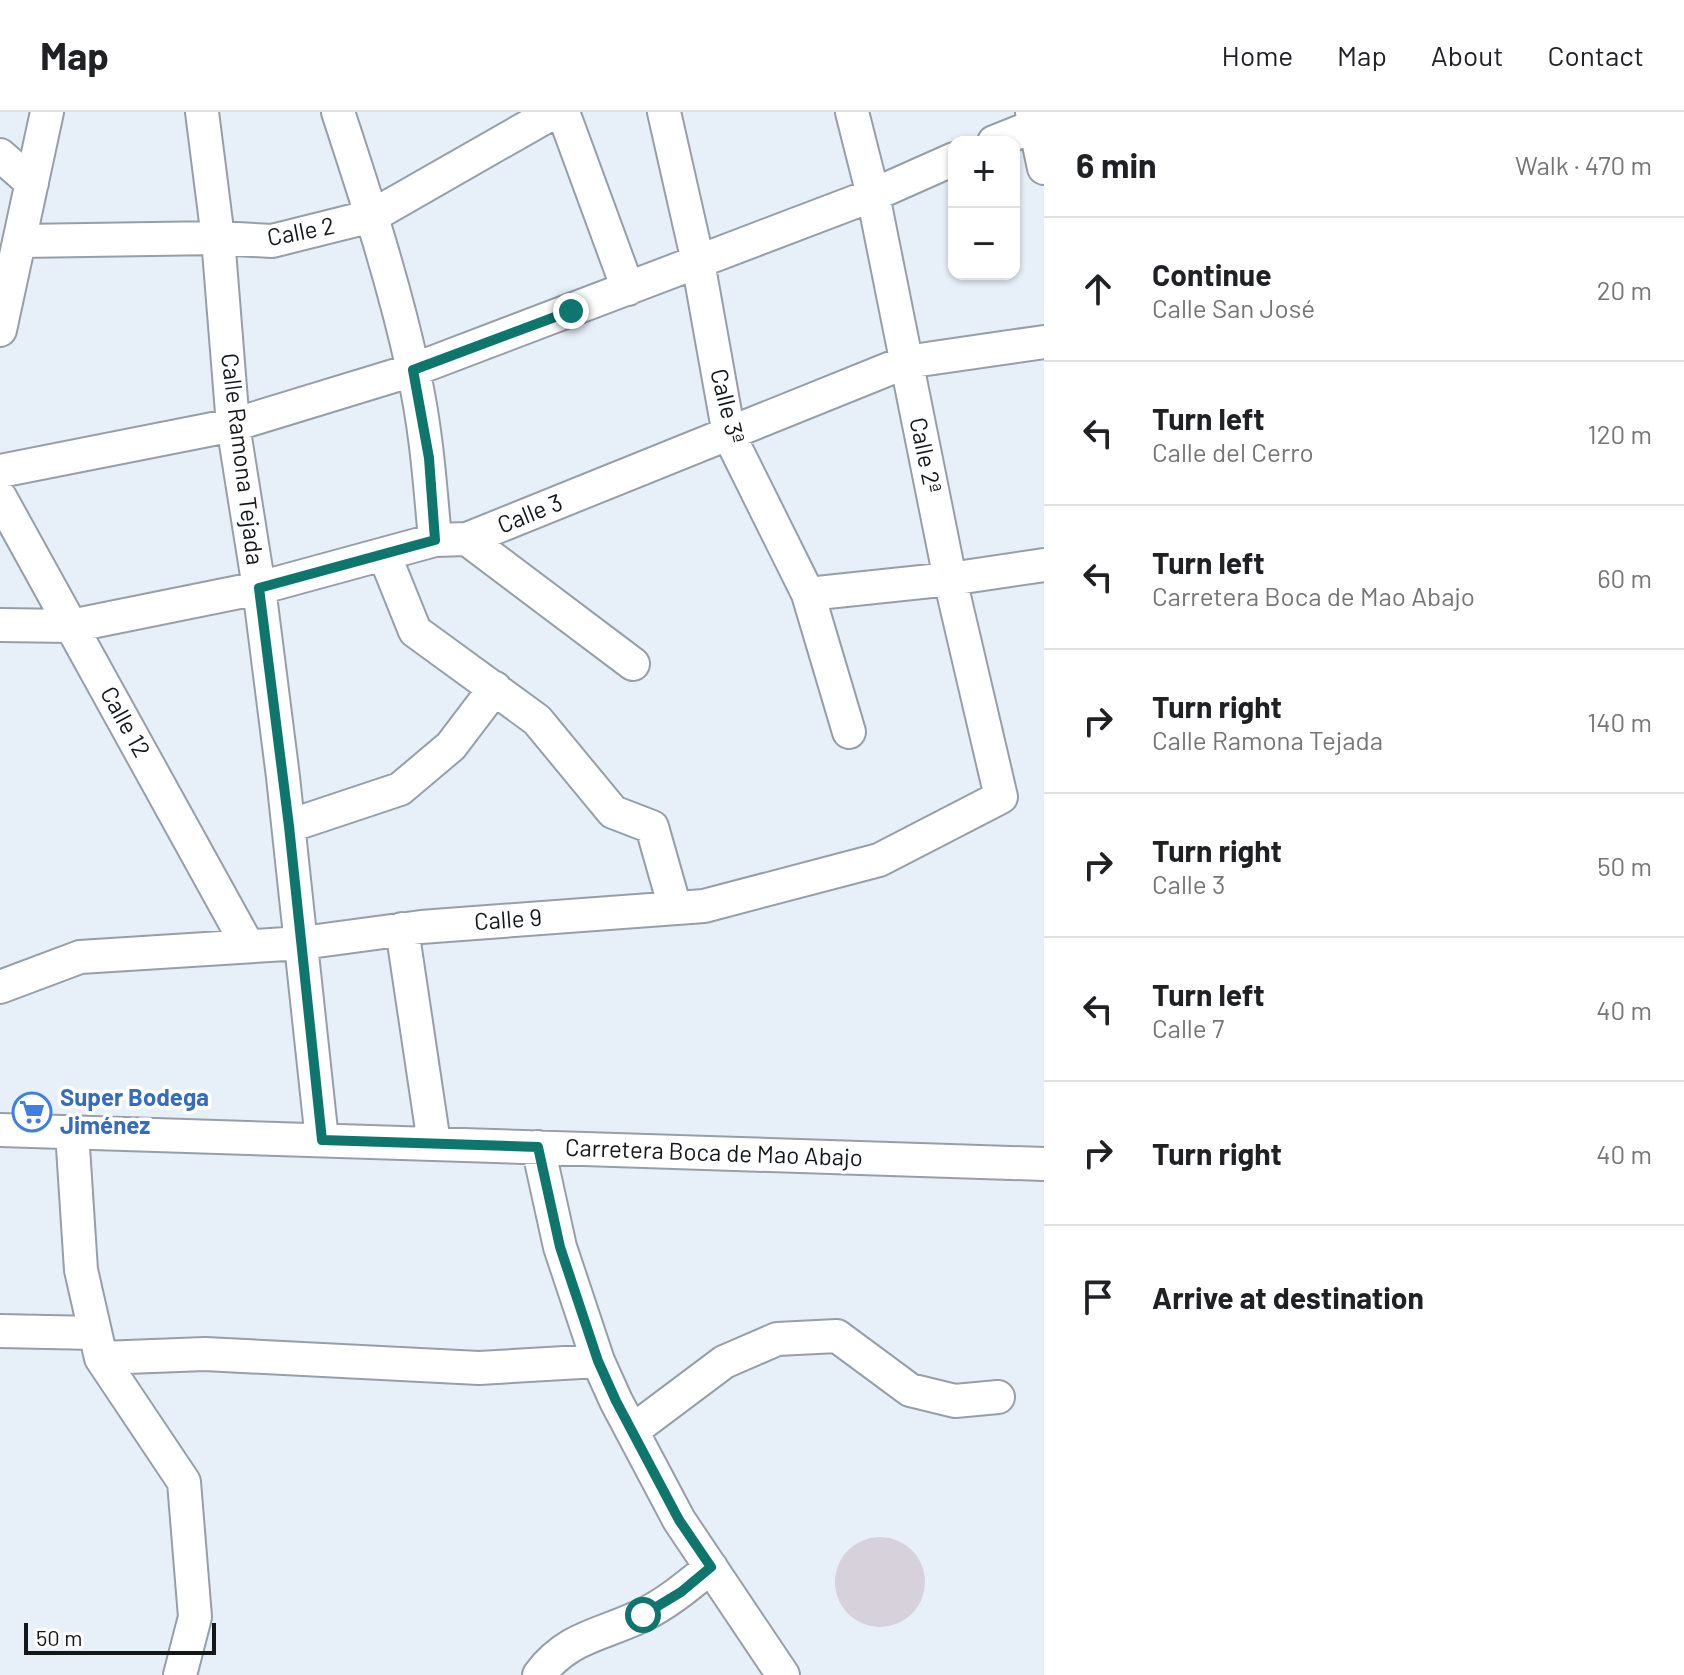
<!DOCTYPE html>
<meta charset="utf-8">
<style>
body{margin:0;font-family:Barlow,sans-serif;background:#f2f2f2;color:#202124}
.controls{position:absolute;right:24px;top:24px;display:grid;overflow:hidden;border-radius:16px;box-shadow:0 2px 6px #0004}
.controls button{width:72px;height:72px;display:grid;place-items:center;padding:0;border:0;border-bottom:2px solid #e0e0e0;background:#fff;color:#202124;font:40px sans-serif}
.scale{position:absolute;left:24px;bottom:20px;width:192px;box-sizing:border-box;padding-left:8px;border:4px solid #14171a;border-top:0;font-size:22px;line-height:28px;white-space:nowrap;color:#14171a;-webkit-text-stroke:6px #fff;paint-order:stroke}
.stop{position:absolute;width:24px;height:24px;margin:-18px;border:6px solid #0f766e;border-radius:50%;background:#fff}
.stop.end{background:#0f766e;border-color:#fff;box-shadow:0 2px 8px #0008}
.list{margin:0;padding:0;list-style:none}
h2{display:flex;justify-content:space-between;align-items:center;height:104px;margin:0;padding:0 32px;font-size:34px}
h2 small{font-size:26px;font-weight:400;color:#757577}
.list li{display:grid;grid-template-columns:52px 1fr auto;gap:24px;align-items:center;box-sizing:border-box;height:144px;padding:0 32px;border-top:2px solid #e0e0e0}
.list b{display:block;font-size:30px;white-space:nowrap}
.list p{margin:0;font-size:26px;white-space:nowrap;color:#757577}
.list em{font-size:26px;font-style:normal;color:#757577}
.icon{flex:none;width:44px;height:44px;fill:none;stroke:currentColor;stroke-width:2;stroke-linecap:round;stroke-linejoin:round}
.map{position:relative;flex:none;width:1044px;height:1563px;overflow:hidden}
header{display:flex;align-items:center;gap:48px;box-sizing:border-box;height:112px;padding:0 40px;background:#fff;border-bottom:2px solid #e0e0e0}
header strong{font-size:38px}
nav{display:flex;gap:44px;margin-inline-start:auto;font-size:28px}
main{display:flex}
aside{flex:1;background:#fff}
.map>svg:first-child{display:block}
.building{fill:#d7d1db}
.lines{fill:none;stroke-linecap:round;stroke-linejoin:round}
.minor-casing{stroke:#969fa7;stroke-width:36}
.minor{stroke:#fff;stroke-width:32}
.route{stroke:#0f766e;stroke-width:10}
.labels{text-anchor:middle;stroke-width:7;stroke-linejoin:round;paint-order:stroke}
.street-label{font-size:24px;fill:#14171a;stroke:#fff}
.shop-label{font-size:24px;font-weight:bold;fill:#366cbe;stroke:#fff;text-anchor:start}
</style>
<header>
<strong>Map</strong>
<nav><a>Home</a><a>Map</a><a>About</a><a>Contact</a></nav>
</header>
<main>
<div class="map">
<svg width="1044" height="1563" viewBox="0 0 1044 1563">
<rect width="100%" height="100%" fill="#e7f0f9"/>
<path class="building" d="M835 1470a45 45 0 1 1 90 0a45 45 0 1 1-90 0Z"/>
<g class="lines">
<g class="minor-casing">
<path id="minor" d="M202,0L218,126L233,313L259,476L283,665L322,1028
M338,0C366,85 394,171 413,258C426,314 430,371 435,428
M563,0L628,177
M664,0L698,150L729,323L808,482L849,620
M1032,0L1044,56
M994,30L1044,10
M0,43L32,71
M21,129L218,126L272,129L372,104L554,0
M0,218L47,0
M0,359L233,313L413,258L873,83L954,47
M0,385L248,834
M467,427L633,552
M384,442L415,519L537,608L613,700L652,715L675,796
M808,482L950,467L1044,453
M0,513L71,514L259,476L435,428L467,427L906,250L1044,230
M289,714L400,677L451,634L495,576
M402,817L434,1031
M0,875L80,845L302,831L421,815L704,794L879,748L1001,685L950,467L873,83L852,0
M0,1018L1044,1052
M72,1020L81,1158L101,1246L184,1370L195,1505L180,1563
M538,1035L560,1135L598,1249L616,1289L679,1408L783,1563
M0,1219L95,1221
M101,1246L205,1242L479,1256L598,1249
M632,1319L724,1250L777,1227L837,1224L910,1278L955,1289L998,1285
M539,1563C569,1523 604,1523 645,1502C669,1490 690,1472 711,1455"/>
</g>
<use href="#minor" class="minor"/>
</g>
<g class="lines">
<path class="route" d="M571,199L413,258L429,346L435,428L259,476L289,714L322,1028L538,1035L560,1135L598,1249L616,1289L679,1408L711,1455L681,1480L643,1503"/>
</g>
<defs>
<g id="supermarket-ring" transform="scale(2)"><circle r="9.5" fill="#fff" stroke="#3f7fe0" stroke-width="1.5"/><path d="M-6-5.5h2.5l.6 2H6L4.5 2H-2.5L-4.4-4H-6ZM-1.5 3.2a1.3 1.3 0 1 0 .1 0ZM3 3.2a1.3 1.3 0 1 0 .1 0Z" fill="#3f7fe0"/></g>
</defs>
<g fill-rule="evenodd">
<use href="#supermarket-ring" x="32" y="1000"/>
</g>
<g class="labels">
<g class="street-label">
<text transform="translate(301 120) rotate(-11)" y="8">Calle 2</text>
<text transform="translate(727 294) rotate(76)" y="8">Calle 3ª</text>
<text transform="translate(925 343) rotate(78)" y="8">Calle 2ª</text>
<text transform="translate(242 347) rotate(83)" y="8">Calle Ramona Tejada</text>
<text transform="translate(530 402) rotate(-22)" y="8">Calle 3</text>
<text transform="translate(125 610) rotate(61)" y="8">Calle 12</text>
<text transform="translate(508 808) rotate(-4)" y="8">Calle 9</text>
<text transform="translate(714 1041) rotate(2)" y="8">Carretera Boca de Mao Abajo</text>
</g>
<g class="shop-label">
<text x="60" y="994">Super Bodega<tspan x="60" dy="28">Jiménez</tspan></text>
</g>
</g>
</svg>
<div class="controls">
<button>+</button>
<button>−</button>
</div>
<div class="scale">50 m</div>
<div class="stop" style="left:643px;top:1503px"></div>
<div class="stop end" style="left:571px;top:199px"></div>
</div>
<aside>
<h2>6 min<small>Walk · 470 m</small></h2>
<ul class="list">
<li><svg class="icon" aria-label="ahead" viewBox="0 0 24 24"><path d="M12 20V5M6 11l6-6 6 6"/></svg><div><b>Continue</b><p>Calle San José</p></div><em>20 m</em></li>
<li><svg class="icon" aria-label="left" viewBox="0 0 24 24"><path d="M17 20v-9H6M10 6l-5 5 5 5"/></svg><div><b>Turn left</b><p>Calle del Cerro</p></div><em>120 m</em></li>
<li><svg class="icon" aria-label="left" viewBox="0 0 24 24"><path d="M17 20v-9H6M10 6l-5 5 5 5"/></svg><div><b>Turn left</b><p>Carretera Boca de Mao Abajo</p></div><em>60 m</em></li>
<li><svg class="icon" aria-label="right" viewBox="0 0 24 24"><path d="M7 20v-9h11M14 6l5 5-5 5"/></svg><div><b>Turn right</b><p>Calle Ramona Tejada</p></div><em>140 m</em></li>
<li><svg class="icon" aria-label="right" viewBox="0 0 24 24"><path d="M7 20v-9h11M14 6l5 5-5 5"/></svg><div><b>Turn right</b><p>Calle 3</p></div><em>50 m</em></li>
<li><svg class="icon" aria-label="left" viewBox="0 0 24 24"><path d="M17 20v-9H6M10 6l-5 5 5 5"/></svg><div><b>Turn left</b><p>Calle 7</p></div><em>40 m</em></li>
<li><svg class="icon" aria-label="right" viewBox="0 0 24 24"><path d="M7 20v-9h11M14 6l5 5-5 5"/></svg><div><b>Turn right</b></div><em>40 m</em></li>
<li><svg class="icon" aria-label="arrive" viewBox="0 0 24 24"><path d="M6 21V4h12l-3 4 3 4H6"/></svg><div><b>Arrive at destination</b></div></li>
</ul>
</aside>
</main>
